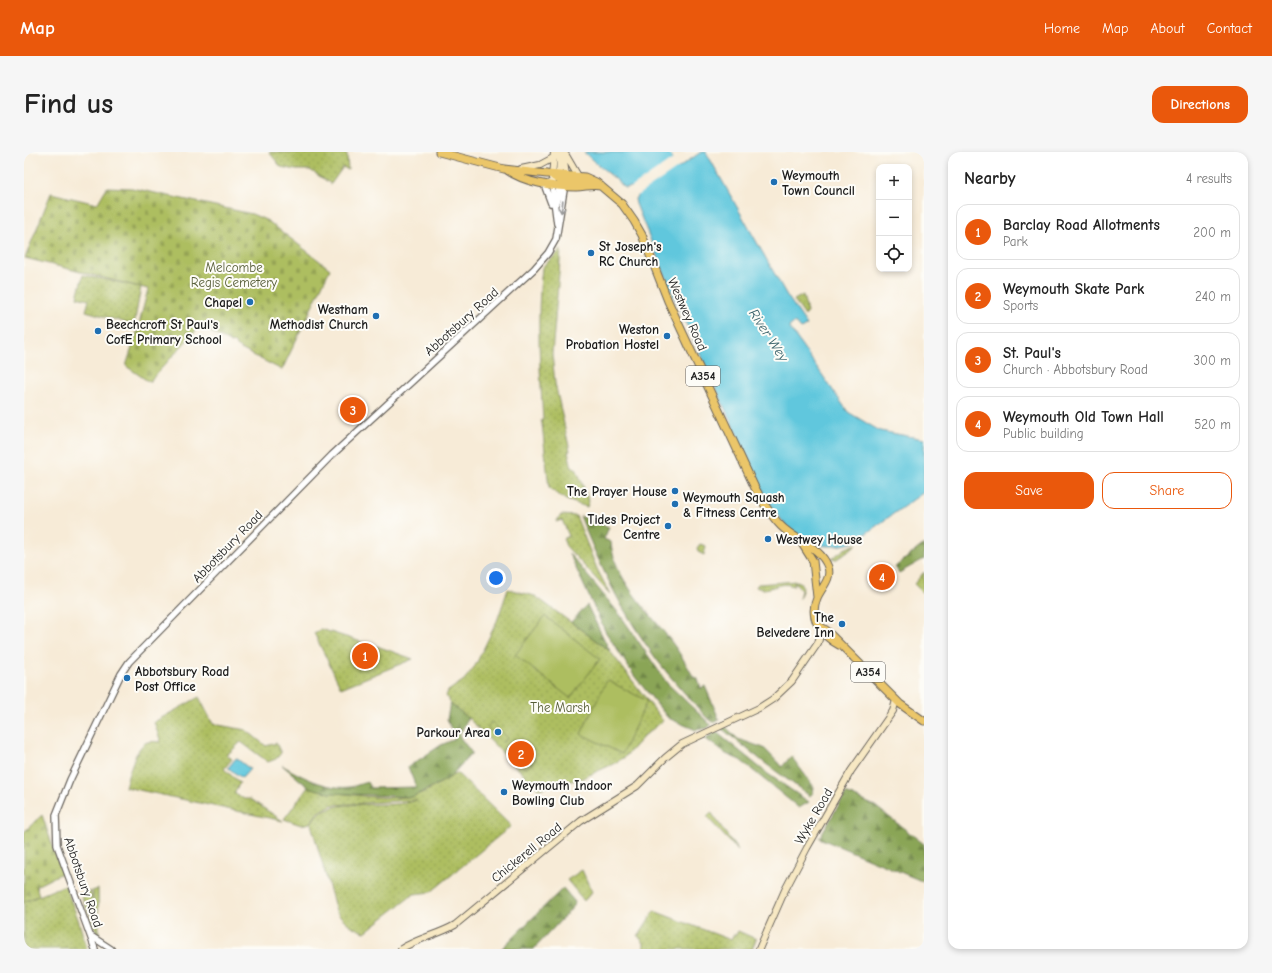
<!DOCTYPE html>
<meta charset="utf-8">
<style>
body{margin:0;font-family:"Comic Neue",sans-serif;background:#f6f6f6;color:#222}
.controls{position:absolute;right:12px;top:12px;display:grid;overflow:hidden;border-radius:8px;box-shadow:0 2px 6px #0003}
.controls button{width:36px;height:36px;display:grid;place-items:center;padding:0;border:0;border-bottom:1px solid #e0e0e0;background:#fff;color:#222;font:20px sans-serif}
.you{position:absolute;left:472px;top:426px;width:14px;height:14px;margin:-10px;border:3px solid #fff;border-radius:50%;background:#1a73e8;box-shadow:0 0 0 6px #1a73e833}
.badge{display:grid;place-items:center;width:26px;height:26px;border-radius:50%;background:#ea580c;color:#fff;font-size:13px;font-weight:700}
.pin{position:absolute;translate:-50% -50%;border:2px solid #fff;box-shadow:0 1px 4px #0006}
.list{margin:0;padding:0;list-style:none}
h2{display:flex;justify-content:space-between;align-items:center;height:52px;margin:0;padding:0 16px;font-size:17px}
h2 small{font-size:13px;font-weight:400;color:#767676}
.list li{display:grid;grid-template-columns:26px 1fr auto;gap:12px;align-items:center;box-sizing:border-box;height:56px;margin:0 8px 8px;padding:0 8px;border:1px solid #e0e0e0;border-radius:12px}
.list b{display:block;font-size:15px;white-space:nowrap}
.list p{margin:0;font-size:13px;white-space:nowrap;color:#767676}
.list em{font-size:13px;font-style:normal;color:#767676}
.actions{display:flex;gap:8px;padding:12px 16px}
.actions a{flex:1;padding:9px 0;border:1px solid #ea580c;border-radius:12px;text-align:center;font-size:14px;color:#ea580c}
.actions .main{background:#ea580c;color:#fff}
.icon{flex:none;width:22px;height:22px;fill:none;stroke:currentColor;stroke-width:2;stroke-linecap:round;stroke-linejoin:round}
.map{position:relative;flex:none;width:900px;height:797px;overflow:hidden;border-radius:12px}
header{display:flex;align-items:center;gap:24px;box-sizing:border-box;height:56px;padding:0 20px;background:#ea580c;color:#fff}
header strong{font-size:19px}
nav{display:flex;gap:22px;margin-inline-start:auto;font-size:14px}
.intro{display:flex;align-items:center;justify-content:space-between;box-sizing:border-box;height:96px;padding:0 24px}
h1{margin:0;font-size:28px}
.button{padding:10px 18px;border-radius:12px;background:#ea580c;color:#fff;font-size:14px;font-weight:700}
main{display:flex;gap:24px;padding:0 24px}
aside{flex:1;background:#fff;border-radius:12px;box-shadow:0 2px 6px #0003}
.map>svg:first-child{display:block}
.green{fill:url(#green-dots);stroke:#646d3e}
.forest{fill:url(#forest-firs);stroke:#53603a}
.cemetery{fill:url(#cemetery-stones);stroke:#646d3e}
.pitch{fill:#adbe61;stroke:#646d3e}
.water{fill:#60c7dd;stroke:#3e727c}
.pier{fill:#f7ebd7}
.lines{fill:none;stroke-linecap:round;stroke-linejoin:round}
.tertiary-casing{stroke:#69645d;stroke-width:8}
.secondary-casing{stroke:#69645d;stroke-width:8}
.trunk-casing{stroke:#69645d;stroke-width:9}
.tertiary{stroke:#fff;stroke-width:5.5}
.secondary{stroke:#f7e8c3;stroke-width:6}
.trunk{stroke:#ebc669;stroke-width:7}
.oneway{stroke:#999}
.poi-dot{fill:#1f6fb2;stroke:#fdfcf7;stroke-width:1.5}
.labels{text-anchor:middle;stroke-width:4;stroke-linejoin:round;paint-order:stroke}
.shield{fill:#fdfcf7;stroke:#605f5e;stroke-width:1}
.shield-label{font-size:12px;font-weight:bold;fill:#1c1c1c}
.poi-label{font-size:13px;font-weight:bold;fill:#1c1c1c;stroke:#fdfcf7;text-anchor:start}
.park-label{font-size:13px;fill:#565d38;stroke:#fdfcf7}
.street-label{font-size:13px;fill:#1c1c1c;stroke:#fdfcf7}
.water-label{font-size:14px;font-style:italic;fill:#376069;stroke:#fdfcf7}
</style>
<header>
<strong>Map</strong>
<nav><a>Home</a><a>Map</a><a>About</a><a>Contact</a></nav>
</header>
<div class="intro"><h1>Find us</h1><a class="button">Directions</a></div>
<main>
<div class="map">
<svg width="900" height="797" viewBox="0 0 900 797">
<defs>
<pattern id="green-dots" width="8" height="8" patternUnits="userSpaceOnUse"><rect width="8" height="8" fill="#adbe61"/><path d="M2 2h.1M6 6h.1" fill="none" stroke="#94a354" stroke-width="1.8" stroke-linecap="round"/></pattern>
<pattern id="forest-firs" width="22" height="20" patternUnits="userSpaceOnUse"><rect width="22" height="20" fill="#8aa557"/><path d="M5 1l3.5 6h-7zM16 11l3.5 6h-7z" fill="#708647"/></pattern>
<pattern id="cemetery-stones" width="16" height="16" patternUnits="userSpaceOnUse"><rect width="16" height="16" fill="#adbe61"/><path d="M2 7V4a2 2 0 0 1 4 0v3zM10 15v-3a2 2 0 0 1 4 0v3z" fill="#94a354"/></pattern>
</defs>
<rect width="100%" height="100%" fill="#fdfcf7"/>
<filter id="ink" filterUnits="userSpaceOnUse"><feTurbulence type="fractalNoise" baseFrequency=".025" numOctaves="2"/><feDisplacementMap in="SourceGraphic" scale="8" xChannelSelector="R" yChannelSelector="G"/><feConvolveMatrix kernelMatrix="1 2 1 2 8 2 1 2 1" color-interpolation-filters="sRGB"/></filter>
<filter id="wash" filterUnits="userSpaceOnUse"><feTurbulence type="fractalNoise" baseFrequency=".012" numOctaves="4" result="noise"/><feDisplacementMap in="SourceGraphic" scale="16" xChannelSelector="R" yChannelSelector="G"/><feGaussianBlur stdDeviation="0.9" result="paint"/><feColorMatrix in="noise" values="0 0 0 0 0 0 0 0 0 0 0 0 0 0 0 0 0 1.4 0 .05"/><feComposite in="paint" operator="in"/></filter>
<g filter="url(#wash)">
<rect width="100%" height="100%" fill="#f7ebd7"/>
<path class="green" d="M245,0L321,1L323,3L324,18L319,15L307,32L286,18H272L257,15Z
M537,98L528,202L531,231L546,299H544L548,316H552L565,349L563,355L542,348L525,336L518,272L517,268H519C516,219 512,166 518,115Z
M59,123L117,135L110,173L62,159L65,148L53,145Z
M779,143L783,160L781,164L770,148Z
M537,363L552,364L573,417L586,442L542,394L539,387L545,384L538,368L532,370Z
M676,392L682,394L680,403L674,400L673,396Z
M833,392L813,407H807L822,396Z
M900,420V442L890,432Z
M773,429L776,430L779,436L775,447L777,438L771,430L769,434C756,428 743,442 732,435L734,432Z
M484,437L511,444L586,499L639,569L620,584L601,605L589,612L559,626L514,637L444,566L426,551L422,544L424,539L440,528L451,514L473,469Z
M297,477L347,493L345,500L350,502L353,494L389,507L317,536L290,481Z
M175,545L189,572L222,578L242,594L252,591L257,601L252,607L244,610L217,590L203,603L208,607L200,617L216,631L210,641L220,647H226L259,669L101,635C104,624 112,592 124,590C128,589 134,590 137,590L130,570Z
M433,621L487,674L407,740L390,742L341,780C329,777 320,769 312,759L287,672C289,669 291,664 294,662C315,645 366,658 393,648L308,653L294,660L286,671L277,673L260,667L284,635C307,641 370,650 392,643C406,639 420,628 433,621Z
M687,660L714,699L684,666V663Z
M558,718L568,740L560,749L543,728Z
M41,733L54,767L63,797H0V750Z
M74,737L75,783L73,781L66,765L70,752L68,739Z
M66,739L68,747L65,762L58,745L60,741Z
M630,759L707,788L709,783H712L714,779L732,787L728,797H620V791L614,784Z"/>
<path class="forest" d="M556,364L585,375L580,387L587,390C590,428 625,459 647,489C656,501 663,513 670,526L673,525L677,536L681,534L695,567L690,571L683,566C666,547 648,528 633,508C600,464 576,415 556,364Z
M900,392V407L875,421L871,415Z
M545,401L597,464L643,531L687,573L684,576L672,578L644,566L611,525L581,479Z
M563,453L586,499L547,470Z
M426,551L444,566L435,584L448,601L424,627L388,645L306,641L284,635L258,613C276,624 303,638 326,635C332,634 338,631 344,630L347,636L392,635L384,615L417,593L431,587L423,567Z
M701,574L714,587L740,596L758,615L767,604L790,635L789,641L786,644L742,612L697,576Z
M691,579L744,622L785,650L775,656L716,608L702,602L682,587Z
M822,641L851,654L900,692V730L795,686Z
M539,736L551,750L550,754L510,797H477Z"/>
<path class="cemetery" d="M83,35L108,36L228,62L244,69L306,117L258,218L215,196L209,190L207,191L176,174L125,230L102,214L113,180L124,137L1,106L27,41L73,52Z
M18,663L38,721L12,734L15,743L0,750V680Z"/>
<path class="pitch" d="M521,464L576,507L546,546L491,503Z
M583,528L623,549L598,602L557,582Z
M468,570L484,586L479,590L463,575Z
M491,587L512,607L502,617L481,597Z"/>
<path class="water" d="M560,0H643L648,5V7L654,16L677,0H682L762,142L783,173L777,177L771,170L765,175L824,260L856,279L900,287V340L830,390C782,406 755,372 736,333L648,141L612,52L611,47L613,44L607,35L600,36C599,31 566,8 560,0Z
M212,606L226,617L218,626L204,616Z"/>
<path class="pier" d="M649,7L655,15L611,45L605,37Z"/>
</g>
<g filter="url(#ink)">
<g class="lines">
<g class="tertiary-casing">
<path id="tertiary" d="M520,32L527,51
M528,33L533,72
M532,51L536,32
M67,784L87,797
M71,797L33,693L32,663L46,628L97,522L105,510L308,303L510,117L524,101L532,87L541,32"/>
</g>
<g class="secondary-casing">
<path id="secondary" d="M540,0L554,24
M539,3L542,23
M497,17L516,13L529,6
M528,26L530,0
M523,32C538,27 536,13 535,0
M377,797C394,786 414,783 431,773L557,669L613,634L641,606L658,592L735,556L749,547L768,529L794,491L797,480
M735,797L761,738L783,696L827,619L869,559L872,548"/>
</g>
<g class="trunk-casing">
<path id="trunk" d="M415,0L480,17L523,22L561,25L572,30L598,52L610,69L618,83L644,149L731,336C738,349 746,363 757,374C772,389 796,394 804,415C808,427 797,436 793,446C784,466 798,484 815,493
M483,18C501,31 530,35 552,35C561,35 568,32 577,34
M528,23C538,33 555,27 568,33
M777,390L789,409L793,445
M794,473L802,478L876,552L900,569"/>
</g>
<use href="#tertiary" class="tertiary"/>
<use href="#secondary" class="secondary"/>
<use href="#trunk" class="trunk"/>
</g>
<defs><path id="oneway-shaft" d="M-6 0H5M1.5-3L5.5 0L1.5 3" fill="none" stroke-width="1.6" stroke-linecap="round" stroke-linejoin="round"/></defs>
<use class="oneway" href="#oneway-shaft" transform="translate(538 55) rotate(98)"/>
</g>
<g class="poi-dot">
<circle cx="750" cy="30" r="4"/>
<circle cx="567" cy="101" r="4"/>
<circle cx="226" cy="150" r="4"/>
<circle cx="352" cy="164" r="4"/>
<circle cx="74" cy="179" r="4"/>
<circle cx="643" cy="184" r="4"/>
<circle cx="651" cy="339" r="4"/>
<circle cx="651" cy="352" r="4"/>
<circle cx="644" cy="374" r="4"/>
<circle cx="744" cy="387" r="4"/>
<circle cx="818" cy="472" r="4"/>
<circle cx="103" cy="526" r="4"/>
<circle cx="474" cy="580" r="4"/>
<circle cx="480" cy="640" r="4"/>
</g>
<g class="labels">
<g class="shield">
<rect x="662" y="214" width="34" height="20" rx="3"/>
<rect x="827" y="510" width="34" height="20" rx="3"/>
</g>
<g class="shield-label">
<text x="679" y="228">A354</text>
<text x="844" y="524">A354</text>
</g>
<g class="poi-label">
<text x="758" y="28">Weymouth<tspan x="758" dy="15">Town Council</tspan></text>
<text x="575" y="99">St Joseph's<tspan x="575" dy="15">RC Church</tspan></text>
<text x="218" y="155" text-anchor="end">Chapel</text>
<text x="344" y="162" text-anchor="end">Westham<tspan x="344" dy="15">Methodist Church</tspan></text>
<text x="82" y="177">Beechcroft St Paul's<tspan x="82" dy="15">CofE Primary School</tspan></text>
<text x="635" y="182" text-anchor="end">Weston<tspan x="635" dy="15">Probation Hostel</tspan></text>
<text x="643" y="344" text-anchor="end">The Prayer House</text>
<text x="659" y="350">Weymouth Squash<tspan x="659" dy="15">&amp; Fitness Centre</tspan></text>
<text x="636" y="372" text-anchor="end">Tides Project<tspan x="636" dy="15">Centre</tspan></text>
<text x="752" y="392">Westwey House</text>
<text x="810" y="470" text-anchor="end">The<tspan x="810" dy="15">Belvedere Inn</tspan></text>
<text x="111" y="524">Abbotsbury Road<tspan x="111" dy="15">Post Office</tspan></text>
<text x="466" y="585" text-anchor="end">Parkour Area</text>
<text x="488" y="638">Weymouth Indoor<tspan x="488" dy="15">Bowling Club</tspan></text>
</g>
<g class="park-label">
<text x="210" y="120">Melcombe<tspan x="210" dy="15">Regis Cemetery</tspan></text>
<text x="536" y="560">The Marsh</text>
</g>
<g class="street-label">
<text transform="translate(664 162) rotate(66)" y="5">Westwey Road</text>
<text transform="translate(437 169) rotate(-42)" y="5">Abbotsbury Road</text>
<text transform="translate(203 394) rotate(-46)" y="5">Abbotsbury Road</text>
<text transform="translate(789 664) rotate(-60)" y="5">Wyke Road</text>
<text transform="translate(502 700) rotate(-39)" y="5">Chickerell Road</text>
<text transform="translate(60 730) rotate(71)" y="5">Abbotsbury Road</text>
</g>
<g class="water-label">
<text transform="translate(745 183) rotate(57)" y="5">River Wey</text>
</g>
</g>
</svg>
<div class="controls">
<button>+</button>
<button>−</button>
<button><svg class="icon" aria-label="locate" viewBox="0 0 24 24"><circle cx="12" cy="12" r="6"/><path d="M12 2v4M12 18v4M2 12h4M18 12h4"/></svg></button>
</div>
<div class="you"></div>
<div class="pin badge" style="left:341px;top:504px">1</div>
<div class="pin badge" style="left:497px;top:602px">2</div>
<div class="pin badge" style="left:329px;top:258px">3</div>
<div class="pin badge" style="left:858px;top:425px">4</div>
</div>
<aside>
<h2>Nearby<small>4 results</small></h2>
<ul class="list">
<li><span class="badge">1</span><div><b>Barclay Road Allotments</b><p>Park</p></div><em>200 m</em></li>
<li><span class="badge">2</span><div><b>Weymouth Skate Park</b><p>Sports</p></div><em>240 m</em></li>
<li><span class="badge">3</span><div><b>St. Paul's</b><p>Church · Abbotsbury Road</p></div><em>300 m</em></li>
<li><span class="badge">4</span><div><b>Weymouth Old Town Hall</b><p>Public building</p></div><em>520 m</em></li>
</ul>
<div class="actions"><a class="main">Save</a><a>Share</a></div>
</aside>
</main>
